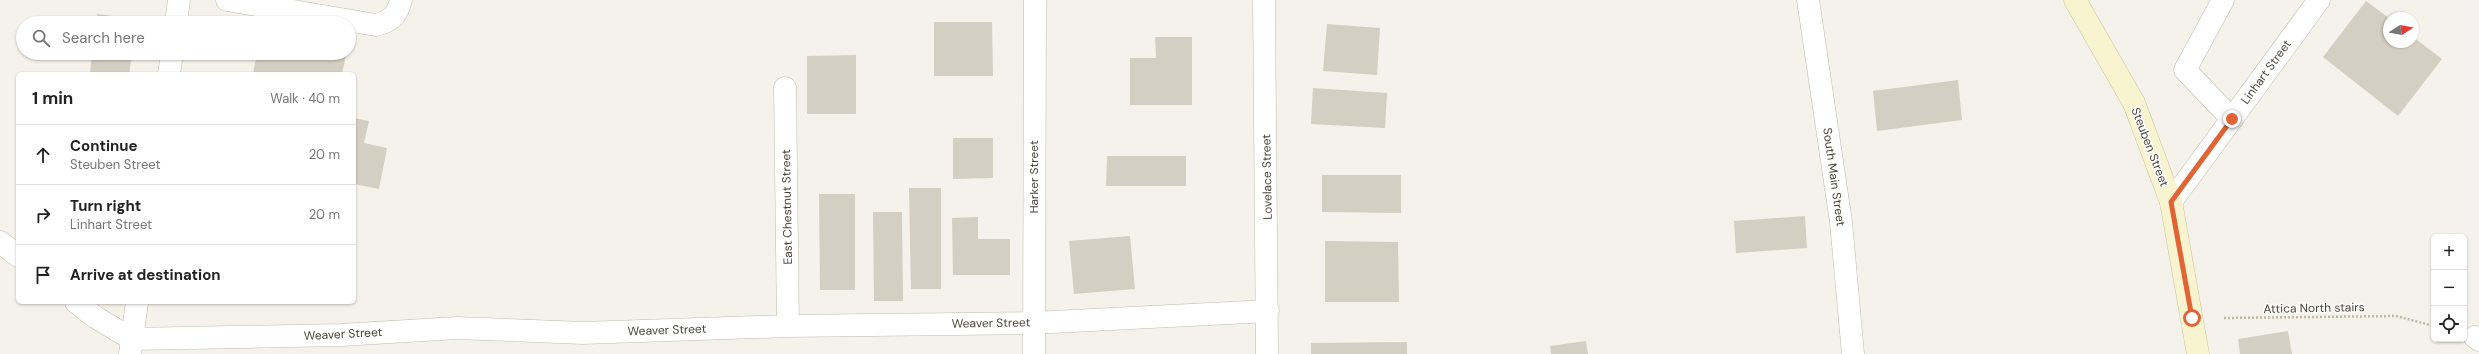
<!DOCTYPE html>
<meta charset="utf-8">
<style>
body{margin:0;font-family:"DM Sans",sans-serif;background:#f2f2f2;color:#222}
.controls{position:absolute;right:12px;bottom:12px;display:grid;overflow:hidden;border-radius:6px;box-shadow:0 1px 3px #0004}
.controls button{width:36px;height:36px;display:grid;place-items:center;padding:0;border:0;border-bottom:1px solid #e0e0e0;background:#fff;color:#222;font:20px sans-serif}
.compass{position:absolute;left:2383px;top:12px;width:36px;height:36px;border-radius:50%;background:#fff;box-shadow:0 1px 3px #0004;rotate:79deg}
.stop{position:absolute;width:12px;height:12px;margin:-9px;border:3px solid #e26334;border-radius:50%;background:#fff}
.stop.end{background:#e26334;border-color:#fff;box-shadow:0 1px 4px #0008}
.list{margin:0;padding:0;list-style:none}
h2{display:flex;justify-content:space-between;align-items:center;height:52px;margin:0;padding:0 16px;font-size:17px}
h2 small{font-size:13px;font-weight:400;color:#767676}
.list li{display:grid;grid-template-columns:26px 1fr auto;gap:12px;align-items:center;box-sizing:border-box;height:60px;padding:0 16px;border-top:1px solid #e0e0e0}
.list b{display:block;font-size:15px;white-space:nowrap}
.list p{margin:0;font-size:13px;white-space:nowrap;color:#767676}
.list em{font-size:13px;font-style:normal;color:#767676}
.icon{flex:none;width:22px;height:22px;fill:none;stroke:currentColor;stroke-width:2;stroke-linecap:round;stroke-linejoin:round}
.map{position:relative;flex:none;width:2479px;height:354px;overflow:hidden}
.search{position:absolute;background:#fff;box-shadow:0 1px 3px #0004;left:16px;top:16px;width:340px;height:44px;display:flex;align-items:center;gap:10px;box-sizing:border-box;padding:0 14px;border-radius:22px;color:#767676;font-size:15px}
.panel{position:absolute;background:#fff;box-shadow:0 1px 3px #0004;left:16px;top:72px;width:340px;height:232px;border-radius:6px}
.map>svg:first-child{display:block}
.building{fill:#d4cfc2}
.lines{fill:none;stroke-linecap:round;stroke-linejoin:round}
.lane-casing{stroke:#bebbaf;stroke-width:23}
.street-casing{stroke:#bebbaf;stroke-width:23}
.secondary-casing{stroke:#cbc59e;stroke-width:23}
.path{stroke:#bfb8a2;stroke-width:2.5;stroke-dasharray:2 2;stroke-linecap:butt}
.lane{stroke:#fff;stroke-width:22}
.street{stroke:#fff;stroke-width:22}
.secondary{stroke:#f9f4d0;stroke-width:22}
.route{stroke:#e26334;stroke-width:5}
.labels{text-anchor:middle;stroke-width:3;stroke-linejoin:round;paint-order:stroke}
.street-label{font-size:12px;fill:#47443a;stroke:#fff}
</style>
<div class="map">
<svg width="2479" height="354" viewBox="0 0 2479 354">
<rect width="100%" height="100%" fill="#f4f2eb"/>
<path class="building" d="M2366,1L2389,18V42H2413V37L2442,59L2398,116L2323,57Z
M97,14L136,19L135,23H96Z
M934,22H992L993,76H934Z
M1327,24L1380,28L1377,75L1323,71Z
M1155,37H1192V105H1130V58H1156Z
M92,53H132L129,74H90Z
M257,53H334L346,55L342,74H253Z
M856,55V114H807V56Z
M1958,80L1962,120L1877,131L1873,91Z
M1313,88L1387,93L1385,128L1311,124Z
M354,118L369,121L364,143L387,148L379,189L354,184Z
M953,138H993V178L953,179Z
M1107,156H1186V186H1106Z
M1322,175H1401V213L1322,212Z
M909,188H941V289H911Z
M819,194H855V290H820Z
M873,212H902L903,301H874Z
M1805,216L1807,248L1736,253L1734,221Z
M978,217V239H1010V275H953L952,218Z
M1130,236L1135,289L1074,294L1069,241Z
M1325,241L1398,242L1399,302H1325Z
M2288,331L2292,354H2240L2238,339Z
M1586,341L1588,354H1551L1550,346Z
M1407,342V354H1311V343Z"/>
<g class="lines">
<g class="lane-casing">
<path id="lane" d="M227,0L376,25C391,21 397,16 401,0
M2223,0L2185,70L2232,119
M785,88L788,326
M132,339L341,335L457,328L583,333L788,326L1033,323L1268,311"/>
</g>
<g class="street-casing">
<path id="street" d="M1264,0L1267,354
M1808,0L1841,222L1853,354
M176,23L179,0
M169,74L172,53
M2171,202L2319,0
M0,242L18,256
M76,302L95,317L132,339
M2475,337L2479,340
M130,354L137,302
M1034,354L1035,0"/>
</g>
<g class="secondary-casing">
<path id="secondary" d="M2075,0L2134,103L2171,202L2198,354"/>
</g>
<path class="path" d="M2224,318L2396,316L2434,326"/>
<use href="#lane" class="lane"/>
<use href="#street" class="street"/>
<use href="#secondary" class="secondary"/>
</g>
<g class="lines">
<path class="route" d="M2192,318L2171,202L2232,119"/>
</g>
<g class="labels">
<g class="street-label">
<text transform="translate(2266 72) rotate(-54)" y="4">Linhart Street</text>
<text transform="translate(2150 147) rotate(69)" y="4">Steuben Street</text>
<text transform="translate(1034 177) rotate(-90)" y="4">Harker Street</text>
<text transform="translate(1267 177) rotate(-91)" y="4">Lovelace Street</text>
<text transform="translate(1834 177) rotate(82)" y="4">South Main Street</text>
<text transform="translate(787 207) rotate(-91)" y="4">East Chestnut Street</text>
<text transform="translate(2314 308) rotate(-1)" y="4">Attica North stairs</text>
<text transform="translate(991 323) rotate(-1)" y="4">Weaver Street</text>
<text transform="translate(667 330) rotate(-2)" y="4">Weaver Street</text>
<text transform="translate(343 334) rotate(-3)" y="4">Weaver Street</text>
</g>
</g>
</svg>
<div class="controls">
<button>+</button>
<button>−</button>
<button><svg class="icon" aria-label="locate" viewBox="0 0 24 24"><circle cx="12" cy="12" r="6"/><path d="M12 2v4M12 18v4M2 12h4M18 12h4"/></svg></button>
</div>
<svg class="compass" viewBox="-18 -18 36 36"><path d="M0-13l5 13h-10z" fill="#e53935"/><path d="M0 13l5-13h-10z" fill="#767676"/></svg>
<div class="stop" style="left:2192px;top:318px"></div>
<div class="stop end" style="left:2232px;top:119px"></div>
<div class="search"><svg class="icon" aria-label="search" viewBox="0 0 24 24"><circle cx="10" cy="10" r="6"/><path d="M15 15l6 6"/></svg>Search here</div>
<section class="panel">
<h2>1 min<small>Walk · 40 m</small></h2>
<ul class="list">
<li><svg class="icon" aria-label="ahead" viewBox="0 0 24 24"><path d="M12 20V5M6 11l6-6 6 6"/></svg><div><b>Continue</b><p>Steuben Street</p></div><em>20 m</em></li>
<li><svg class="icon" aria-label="right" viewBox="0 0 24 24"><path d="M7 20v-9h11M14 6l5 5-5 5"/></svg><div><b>Turn right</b><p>Linhart Street</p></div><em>20 m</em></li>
<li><svg class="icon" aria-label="arrive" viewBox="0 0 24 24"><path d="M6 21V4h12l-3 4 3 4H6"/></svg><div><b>Arrive at destination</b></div></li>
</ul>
</section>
</div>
